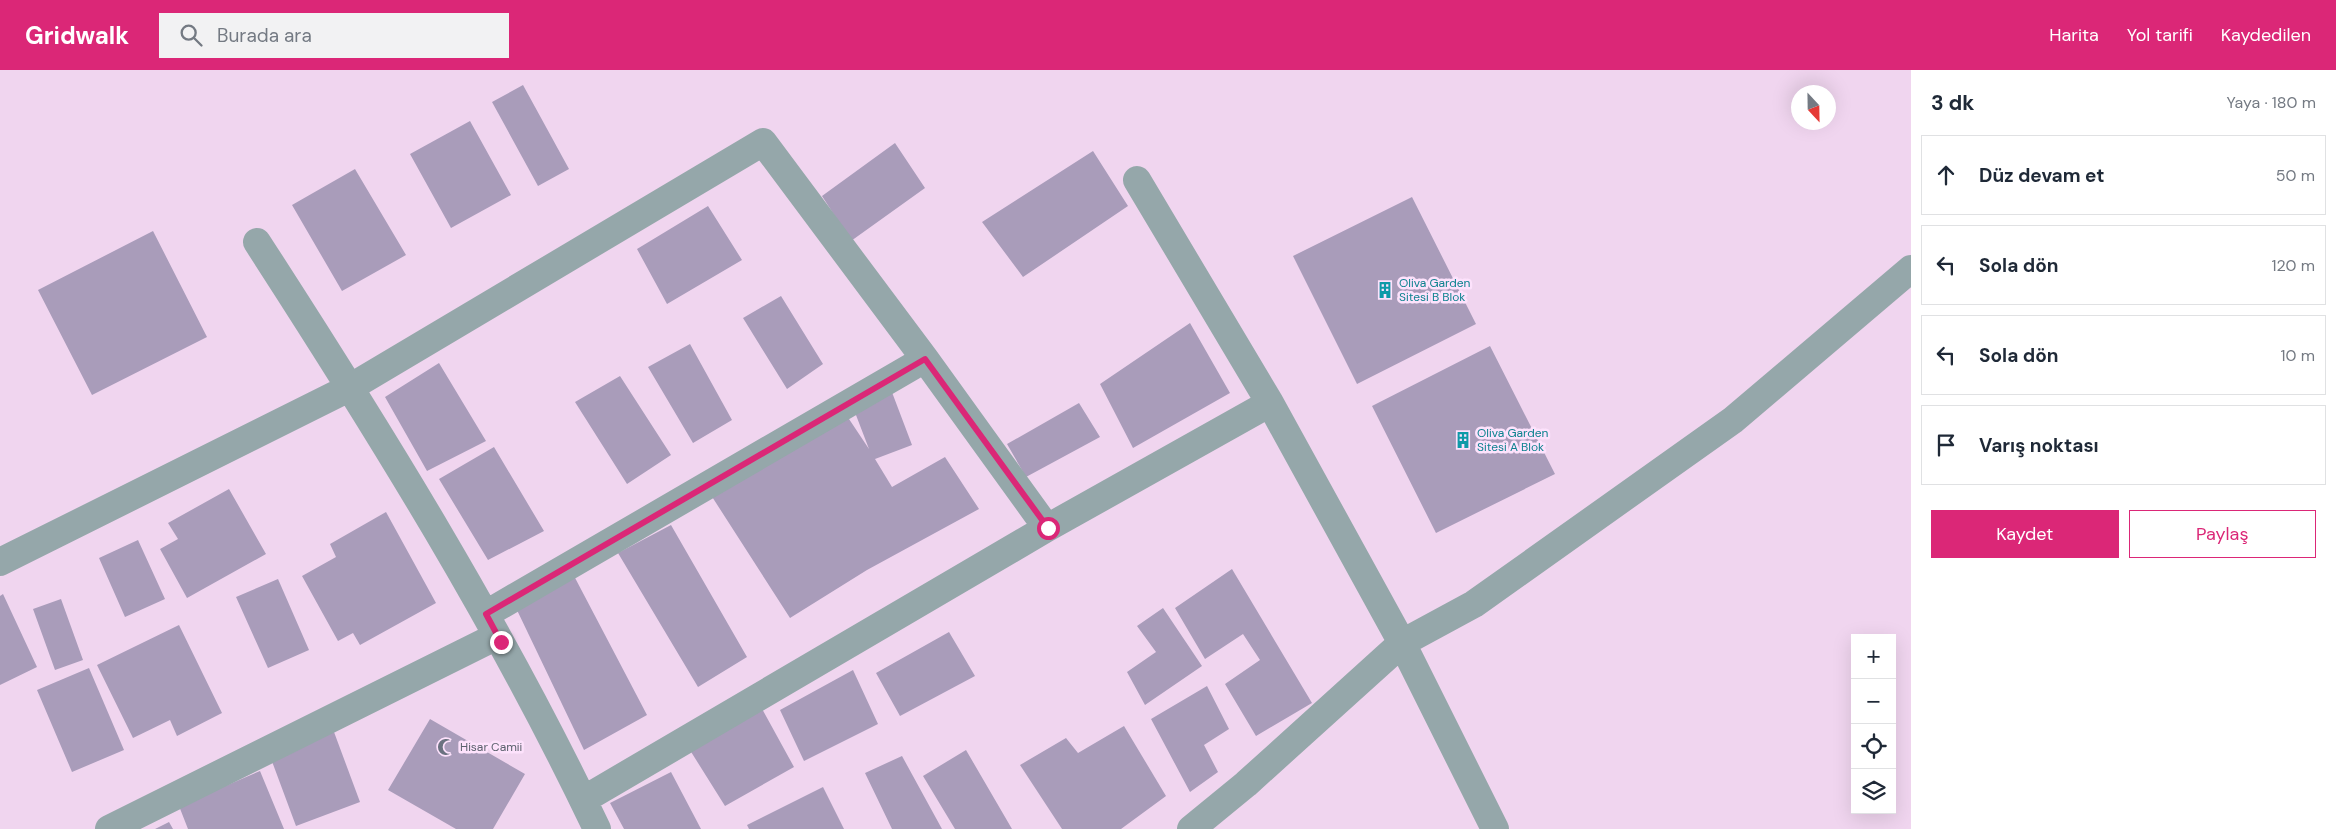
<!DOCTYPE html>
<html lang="tr">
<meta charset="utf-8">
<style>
body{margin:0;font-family:"DM Sans",sans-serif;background:#f2f2f3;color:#1f2937}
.controls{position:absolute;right:15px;bottom:15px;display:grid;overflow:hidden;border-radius:0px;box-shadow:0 5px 20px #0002}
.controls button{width:45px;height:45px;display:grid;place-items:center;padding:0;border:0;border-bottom:1px solid #e0e1e3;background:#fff;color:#1f2937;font:25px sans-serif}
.compass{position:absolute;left:1791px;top:15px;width:45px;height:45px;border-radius:50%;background:#fff;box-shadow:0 5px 20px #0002;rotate:158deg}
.stop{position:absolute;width:15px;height:15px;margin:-11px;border:4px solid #db2777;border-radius:50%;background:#fff}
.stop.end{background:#db2777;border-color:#fff;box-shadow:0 1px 5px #0008}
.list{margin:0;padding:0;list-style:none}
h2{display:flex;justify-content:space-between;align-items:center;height:65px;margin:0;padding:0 20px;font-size:21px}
h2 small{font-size:16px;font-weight:400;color:#747a83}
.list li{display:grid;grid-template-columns:32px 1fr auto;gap:15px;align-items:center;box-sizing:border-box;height:80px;margin:0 10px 10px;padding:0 10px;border:1px solid #e0e1e3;border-radius:0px}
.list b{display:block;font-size:19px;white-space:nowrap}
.list em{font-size:16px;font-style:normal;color:#747a83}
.actions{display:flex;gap:10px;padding:15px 20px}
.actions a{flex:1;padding:11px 0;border:1px solid #db2777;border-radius:0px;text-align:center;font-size:18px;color:#db2777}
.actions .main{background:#db2777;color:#fff}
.icon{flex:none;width:28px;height:28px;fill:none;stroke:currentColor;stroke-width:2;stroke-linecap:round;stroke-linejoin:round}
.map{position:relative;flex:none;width:1911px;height:759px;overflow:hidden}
header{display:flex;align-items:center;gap:30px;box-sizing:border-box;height:70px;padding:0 25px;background:#db2777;color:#fff}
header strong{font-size:24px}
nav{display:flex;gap:28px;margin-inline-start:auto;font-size:18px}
.search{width:350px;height:45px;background:#f2f2f3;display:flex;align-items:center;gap:12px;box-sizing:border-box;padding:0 18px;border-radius:0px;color:#747a83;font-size:19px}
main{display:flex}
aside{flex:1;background:#fff}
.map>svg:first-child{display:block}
.building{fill:#a99cba}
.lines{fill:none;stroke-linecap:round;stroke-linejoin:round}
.minor{stroke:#95a7aa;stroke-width:28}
.route{stroke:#db2777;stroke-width:6}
.labels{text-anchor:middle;stroke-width:5;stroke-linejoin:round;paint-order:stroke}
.culture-label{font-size:12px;fill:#0d838f;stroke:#fde2fc;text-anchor:start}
.worship-label{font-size:12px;fill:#5b616d;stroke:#fde2fc;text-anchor:start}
</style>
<header>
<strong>Gridwalk</strong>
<div class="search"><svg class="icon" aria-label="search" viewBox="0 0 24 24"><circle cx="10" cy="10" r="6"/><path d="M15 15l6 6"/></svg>Burada ara</div>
<nav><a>Harita</a><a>Yol tarifi</a><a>Kaydedilen</a></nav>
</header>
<main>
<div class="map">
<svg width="1911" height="759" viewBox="0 0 1911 759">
<rect width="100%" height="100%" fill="#f0d5ef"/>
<path class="building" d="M523,15L569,99L538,116L492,32Z
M470,51L511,125L451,158L410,84Z
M895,73L925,118L851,171L822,126Z
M1093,81L1128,136L1023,207L982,152Z
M355,99L406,185L342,221L292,135Z
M1412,127L1476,254L1357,314L1293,186Z
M708,136L742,190L667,234L637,179Z
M153,161L207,267L92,325L38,220Z
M781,226L823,294L787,319L743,248Z
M1190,253L1230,323L1133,378L1100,314Z
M690,274L732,350L693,373L648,297Z
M1490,276L1555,404L1436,463L1372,336Z
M439,293L486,371L427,401L385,327Z
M620,306L671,385L627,414L575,332Z
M890,317L912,375L875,389L892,417L945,387L979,439L867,500L790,548L709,422L843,340L869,379L851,332Z
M1079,333L1100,367L1026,407L1007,374Z
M494,377L544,461L488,490L439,409Z
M229,419L266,484L187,528L160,479L178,469L168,453Z
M386,442L436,533L360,575L353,563L338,571L302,506L336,487L330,474Z
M671,455L747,587L698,617L618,483Z
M138,470L165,529L125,547L99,488Z
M1232,499L1312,633L1256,666L1225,614L1260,590L1243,564L1205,589L1175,538Z
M573,504L647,645L584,680L516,538Z
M278,509L309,580L268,598L236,527Z
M3,524L37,597L0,615V526Z
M61,529L83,590L55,600L33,539Z
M1163,538L1202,596L1145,635L1127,602L1156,582L1137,556Z
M179,555L222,643L177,666L170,650L133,668L97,595Z
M949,562L975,606L900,646L876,603Z
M89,598L124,680L72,702L37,620Z
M853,600L878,654L804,691L780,640Z
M1207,616L1229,659L1204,675L1218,702L1190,722L1151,649Z
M760,635L794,697L725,736L688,677Z
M430,649L525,704L493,759H456L388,720Z
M1124,656L1166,726L1121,759H1062L1020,695L1066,668L1078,683Z
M334,662L360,732L296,756L270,686Z
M966,680L1012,759H955L923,706Z
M902,686L942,759H892L865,703Z
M260,701L284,759H188L179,736Z
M671,702L701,759H624L610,733Z
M823,717L844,759H749L747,755Z
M169,752L173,759H155Z"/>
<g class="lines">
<path class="minor" d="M1137,110L1270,333L1402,573L1495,759
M257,172C380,362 500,555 597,759
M0,492L351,317L763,72L925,289L1047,458
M486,544L925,289
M583,730L1047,458L1270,333
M109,759L497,566
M1191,759L1246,714L1402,573L1474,534L1733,350L1911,199"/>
</g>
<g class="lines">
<path class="route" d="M501,572L486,544L925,289L1048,458"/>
</g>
<defs>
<g id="building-bare" transform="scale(1.35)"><path d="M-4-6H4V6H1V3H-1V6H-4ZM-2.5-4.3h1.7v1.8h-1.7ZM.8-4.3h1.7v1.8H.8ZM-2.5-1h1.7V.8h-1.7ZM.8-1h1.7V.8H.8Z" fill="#0f9aa8" stroke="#fde2fc" stroke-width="2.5" paint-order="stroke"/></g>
<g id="mosque-bare" transform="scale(1.35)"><path d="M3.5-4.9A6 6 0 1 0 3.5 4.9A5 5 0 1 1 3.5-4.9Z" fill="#6b7280" stroke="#fde2fc" stroke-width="2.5" paint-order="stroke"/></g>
</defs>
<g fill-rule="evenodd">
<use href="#building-bare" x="1385" y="220"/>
<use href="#building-bare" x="1463" y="370"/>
<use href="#mosque-bare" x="446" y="677"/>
</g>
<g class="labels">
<g class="culture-label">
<text x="1399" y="217">Oliva Garden<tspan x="1399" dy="14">Sitesi B Blok</tspan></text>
<text x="1477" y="367">Oliva Garden<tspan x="1477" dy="14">Sitesi A Blok</tspan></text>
</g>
<g class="worship-label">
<text x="460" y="681">Hisar Camii</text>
</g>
</g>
</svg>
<div class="controls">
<button>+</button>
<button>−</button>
<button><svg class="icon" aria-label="locate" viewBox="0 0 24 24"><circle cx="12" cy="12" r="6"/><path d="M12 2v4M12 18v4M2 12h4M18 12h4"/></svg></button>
<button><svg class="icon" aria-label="layers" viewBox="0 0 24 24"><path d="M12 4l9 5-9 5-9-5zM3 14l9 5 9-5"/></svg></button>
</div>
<svg class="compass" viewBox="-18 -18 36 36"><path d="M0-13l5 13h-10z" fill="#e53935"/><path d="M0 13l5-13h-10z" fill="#747a83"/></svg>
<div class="stop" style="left:1048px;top:458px"></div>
<div class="stop end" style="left:501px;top:572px"></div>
</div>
<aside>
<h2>3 dk<small>Yaya · 180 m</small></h2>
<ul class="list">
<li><svg class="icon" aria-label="ahead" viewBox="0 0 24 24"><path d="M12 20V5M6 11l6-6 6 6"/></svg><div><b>Düz devam et</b></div><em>50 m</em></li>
<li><svg class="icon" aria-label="left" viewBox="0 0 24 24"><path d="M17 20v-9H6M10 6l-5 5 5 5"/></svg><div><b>Sola dön</b></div><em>120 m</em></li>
<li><svg class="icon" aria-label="left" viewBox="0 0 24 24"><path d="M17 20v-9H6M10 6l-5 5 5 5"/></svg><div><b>Sola dön</b></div><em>10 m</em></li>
<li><svg class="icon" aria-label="arrive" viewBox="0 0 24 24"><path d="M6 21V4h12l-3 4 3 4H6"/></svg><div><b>Varış noktası</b></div></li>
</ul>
<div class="actions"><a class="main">Kaydet</a><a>Paylaş</a></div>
</aside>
</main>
